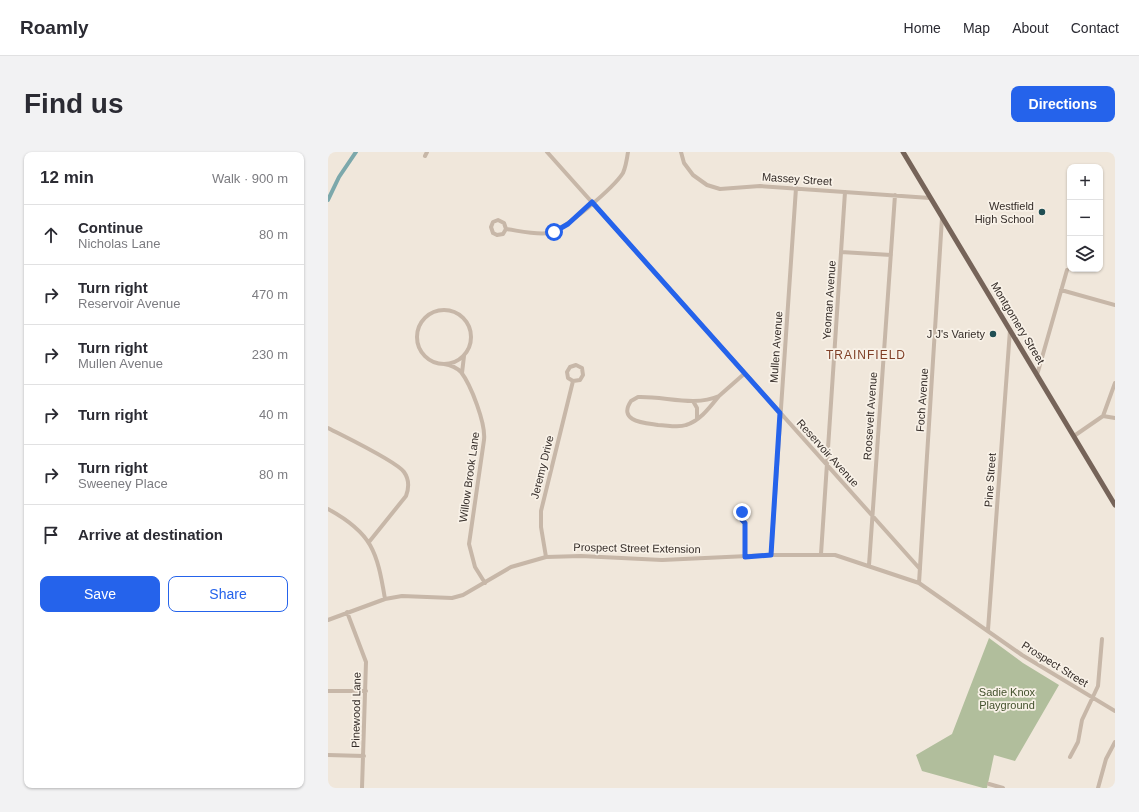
<!DOCTYPE html>
<meta charset="utf-8">
<style>
body{margin:0;font-family:Arial,sans-serif;background:#f2f2f3;color:#2b2b33}
.controls{position:absolute;right:12px;top:12px;display:grid;overflow:hidden;border-radius:8px;box-shadow:0 1px 3px #0004}
.controls button{width:36px;height:36px;display:grid;place-items:center;padding:0;border:0;border-bottom:1px solid #e1e1e2;background:#fff;color:#2b2b33;font:20px sans-serif}
.stop{position:absolute;width:12px;height:12px;margin:-9px;border:3px solid #2563eb;border-radius:50%;background:#fff}
.stop.end{background:#2563eb;border-color:#fff;box-shadow:0 1px 4px #0008}
.list{margin:0;padding:0;list-style:none}
h2{display:flex;justify-content:space-between;align-items:center;height:52px;margin:0;padding:0 16px;font-size:17px}
h2 small{font-size:13px;font-weight:400;color:#7c7c81}
.list li{display:grid;grid-template-columns:26px 1fr auto;gap:12px;align-items:center;box-sizing:border-box;height:60px;padding:0 16px;border-top:1px solid #e1e1e2}
.list b{display:block;font-size:15px;white-space:nowrap}
.list p{margin:0;font-size:13px;white-space:nowrap;color:#7c7c81}
.list em{font-size:13px;font-style:normal;color:#7c7c81}
.actions{display:flex;gap:8px;padding:12px 16px}
.actions a{flex:1;padding:9px 0;border:1px solid #2563eb;border-radius:8px;text-align:center;font-size:14px;color:#2563eb}
.actions .main{background:#2563eb;color:#fff}
.icon{flex:none;width:22px;height:22px;fill:none;stroke:currentColor;stroke-width:2;stroke-linecap:round;stroke-linejoin:round}
.map{position:relative;flex:none;width:787px;height:636px;overflow:hidden;border-radius:8px}
header{display:flex;align-items:center;gap:24px;box-sizing:border-box;height:56px;padding:0 20px;background:#fff;border-bottom:1px solid #e1e1e2}
header strong{font-size:19px}
nav{display:flex;gap:22px;margin-inline-start:auto;font-size:14px}
.intro{display:flex;align-items:center;justify-content:space-between;box-sizing:border-box;height:96px;padding:0 24px}
h1{margin:0;font-size:28px}
.button{padding:10px 18px;border-radius:8px;background:#2563eb;color:#fff;font-size:14px;font-weight:700}
main{display:flex;gap:24px;padding:0 24px}
aside{flex:1;background:#fff;border-radius:8px;box-shadow:0 1px 3px #0004}
.map>svg:first-child{display:block}
.green{fill:#b1be9c}
.lines{fill:none;stroke-linecap:round;stroke-linejoin:round}
.canal{stroke:#7ca8ab;stroke-width:4}
.minor{stroke:#c7b7a8;stroke-width:4}
.major{stroke:#766459;stroke-width:5}
.route{stroke:#2563eb;stroke-width:5}
.poi-dot{fill:#204e53;stroke:#f8f1e7;stroke-width:1.5}
.labels{text-anchor:middle;stroke-width:3.5;stroke-linejoin:round;paint-order:stroke}
.street-label{font-size:11px;fill:#342c28;stroke:#f8f1e7}
.poi-label{font-size:11px;fill:#342c28;stroke:#f8f1e7;text-anchor:end}
.park-label{font-size:11px;fill:#43512d;stroke:#f8f1e7}
.neighbourhood-label{font-size:12px;letter-spacing:1px;fill:#7f3e25;stroke:#f8f1e7}
</style>
<header>
<strong>Roamly</strong>
<nav><a>Home</a><a>Map</a><a>About</a><a>Contact</a></nav>
</header>
<div class="intro"><h1>Find us</h1><a class="button">Directions</a></div>
<main>
<aside>
<h2>12 min<small>Walk · 900 m</small></h2>
<ul class="list">
<li><svg class="icon" aria-label="ahead" viewBox="0 0 24 24"><path d="M12 20V5M6 11l6-6 6 6"/></svg><div><b>Continue</b><p>Nicholas Lane</p></div><em>80 m</em></li>
<li><svg class="icon" aria-label="right" viewBox="0 0 24 24"><path d="M7 20v-9h11M14 6l5 5-5 5"/></svg><div><b>Turn right</b><p>Reservoir Avenue</p></div><em>470 m</em></li>
<li><svg class="icon" aria-label="right" viewBox="0 0 24 24"><path d="M7 20v-9h11M14 6l5 5-5 5"/></svg><div><b>Turn right</b><p>Mullen Avenue</p></div><em>230 m</em></li>
<li><svg class="icon" aria-label="right" viewBox="0 0 24 24"><path d="M7 20v-9h11M14 6l5 5-5 5"/></svg><div><b>Turn right</b></div><em>40 m</em></li>
<li><svg class="icon" aria-label="right" viewBox="0 0 24 24"><path d="M7 20v-9h11M14 6l5 5-5 5"/></svg><div><b>Turn right</b><p>Sweeney Place</p></div><em>80 m</em></li>
<li><svg class="icon" aria-label="arrive" viewBox="0 0 24 24"><path d="M6 21V4h12l-3 4 3 4H6"/></svg><div><b>Arrive at destination</b></div></li>
</ul>
<div class="actions"><a class="main">Save</a><a>Share</a></div>
</aside>
<div class="map">
<svg width="787" height="636" viewBox="0 0 787 636">
<rect width="100%" height="100%" fill="#f0e7db"/>
<path class="green" d="M661,486L695,511L731,533L687,609L666,603L659,636H655L594,619L588,603L624,582Z"/>
<g class="lines">
<path class="canal" d="M0,48L11,25L28,0"/>
<path class="minor" d="M219,0L592,417
M353,0L356,11L365,23L379,33L392,37L432,34L602,46
M97,4L99,0
M178,77L175,82L169,83L165,81L163,75L165,70L170,68L176,71L178,77C192,79 208,83 221,81C237,78 286,35 295,21C298,14 299,7 300,0
M513,100L563,103
M733,138L787,153
M89 185a27 27 0 1 1 54 0a27 27 0 1 1-54 0Z
M116,212C122,213 128,215 133,220C143,233 158,272 156,288L141,392L147,415L157,431
M134,221L136,204
M709,223L739,118
M391,244C382,255 372,269 358,273C350,276 339,273 330,273C318,271 289,270 303,249L310,245C337,244 366,255 391,244L416,222
M365,249L369,256V267
M775,264L787,266
M0,276C15,284 68,309 76,320C81,327 81,336 78,344L41,390
M746,284L775,264L787,231
M0,357C44,381 49,399 57,447
M414,360V368L417,371V405
M493,402L517,40
M443,403L468,36
M218,405L213,375V359L245,229L240,226L239,220L242,215L248,213L254,216L255,223L252,228L245,229
M541,413L567,43
M591,431L614,66
M19,460L38,510L34,636
M0,468L57,447L74,444L124,446L135,443L183,415L218,405L253,404L334,408L443,403H507L591,431L694,503L787,559
M660,478L682,178
M0,539H38
M0,603L36,604
M742,605L750,590L754,568L770,534L774,487
M661,632L675,636
M770,636L778,607L787,590"/>
<path class="major" d="M575,0L787,353"/>
</g>
<g class="lines">
<path class="route" d="M226,80L240,72L264,50L452,261L443,403L417,405V371L414,368V360"/>
</g>
<g class="poi-dot">
<circle cx="714" cy="60" r="4"/>
<circle cx="665" cy="182" r="4"/>
</g>
<g class="labels">
<g class="street-label">
<text transform="translate(469 27) rotate(4)" y="4">Massey Street</text>
<text transform="translate(501 148) rotate(-86)" y="4">Yeoman Avenue</text>
<text transform="translate(690 171) rotate(59)" y="4">Montgomery Street</text>
<text transform="translate(448 195) rotate(-86)" y="4">Mullen Avenue</text>
<text transform="translate(594 248) rotate(-86)" y="4">Foch Avenue</text>
<text transform="translate(542 264) rotate(-86)" y="4">Roosevelt Avenue</text>
<text transform="translate(500 301) rotate(48)" y="4">Reservoir Avenue</text>
<text transform="translate(214 315) rotate(-76)" y="4">Jeremy Drive</text>
<text transform="translate(141 325) rotate(-82)" y="4">Willow Brook Lane</text>
<text transform="translate(662 328) rotate(-86)" y="4">Pine Street</text>
<text transform="translate(309 396) rotate(1)" y="4">Prospect Street Extension</text>
<text transform="translate(727 512) rotate(32)" y="4">Prospect Street</text>
<text transform="translate(28 558) rotate(-89)" y="4">Pinewood Lane</text>
</g>
<g class="poi-label">
<text x="706" y="58">Westfield<tspan x="706" dy="13">High School</tspan></text>
<text x="657" y="186">J J's Variety</text>
</g>
<g class="park-label">
<text x="679" y="544">Sadie Knox<tspan x="679" dy="13">Playground</tspan></text>
</g>
<g class="neighbourhood-label">
<text x="538" y="207">TRAINFIELD</text>
</g>
</g>
</svg>
<div class="controls">
<button>+</button>
<button>−</button>
<button><svg class="icon" aria-label="layers" viewBox="0 0 24 24"><path d="M12 4l9 5-9 5-9-5zM3 14l9 5 9-5"/></svg></button>
</div>
<div class="stop" style="left:226px;top:80px"></div>
<div class="stop end" style="left:414px;top:360px"></div>
</div>
</main>
